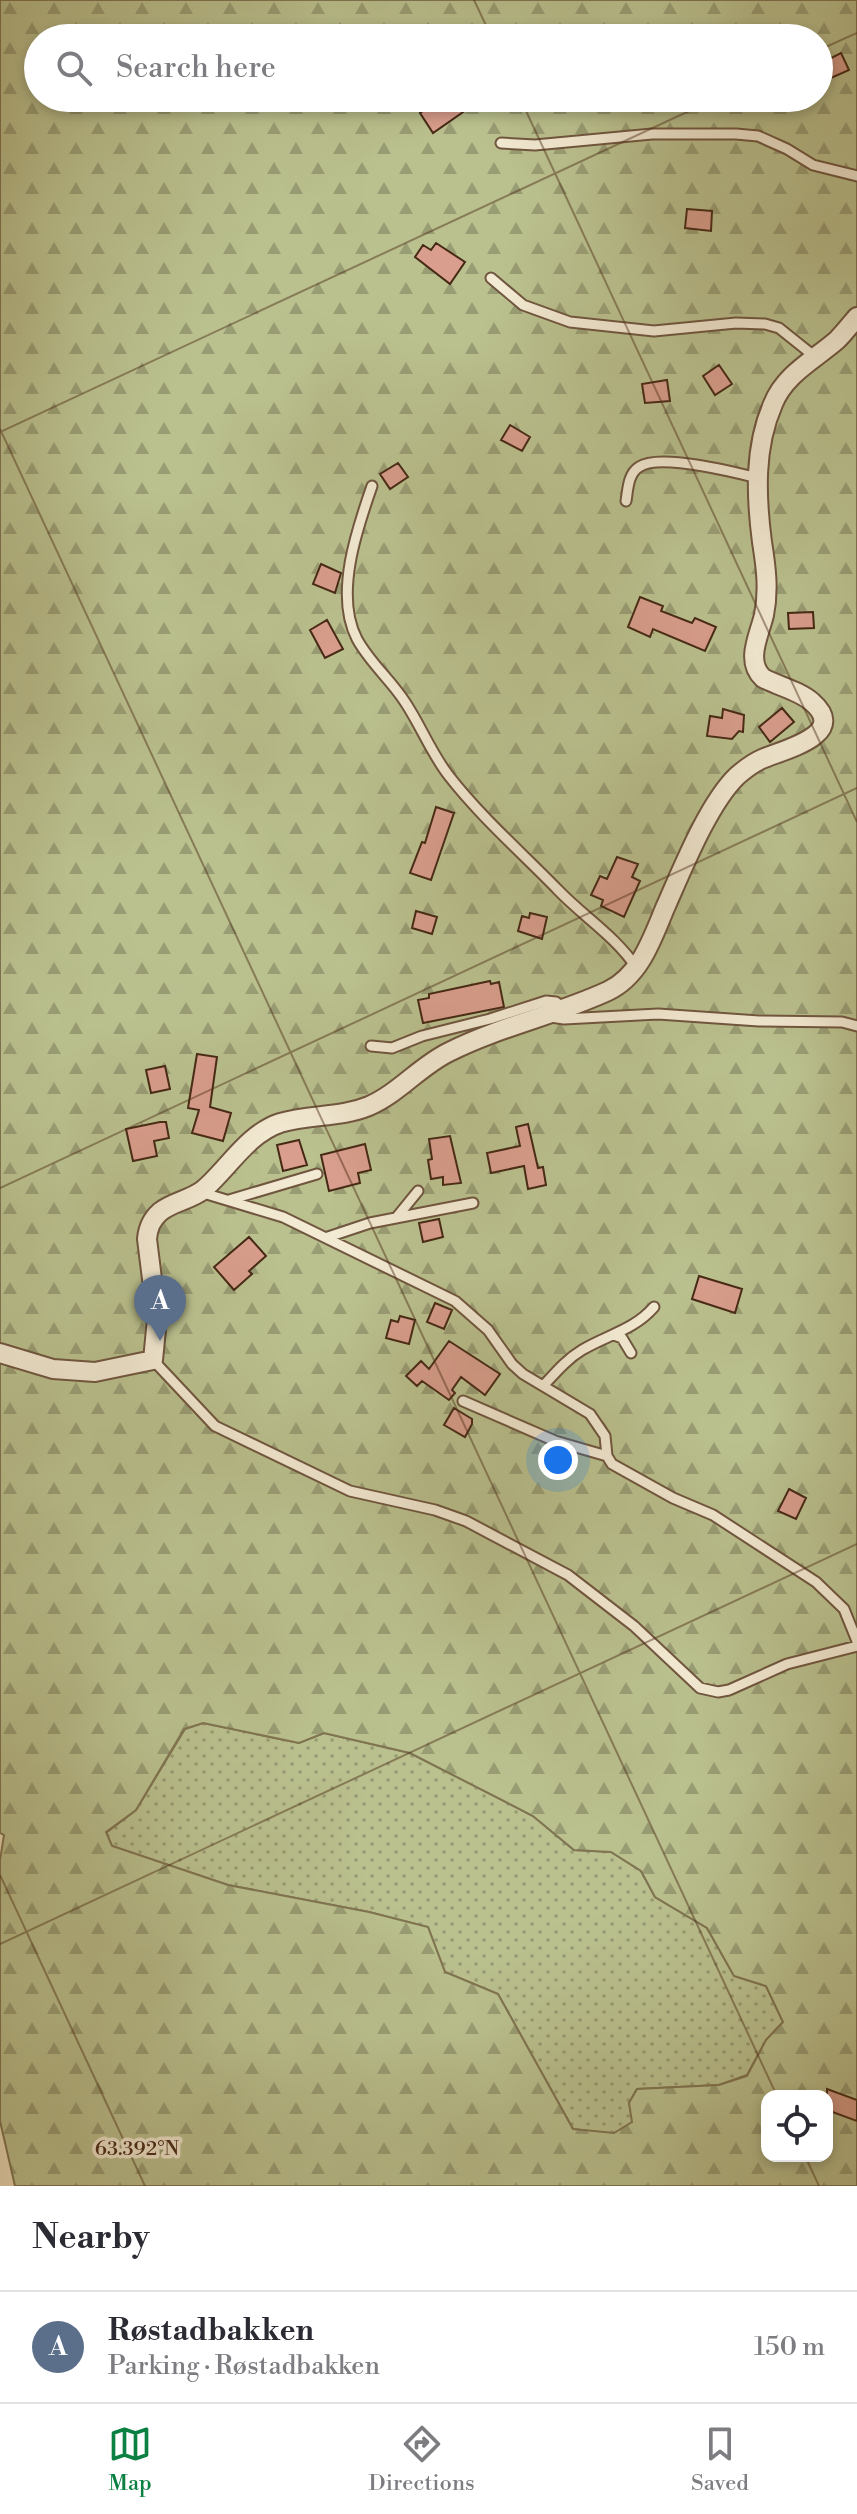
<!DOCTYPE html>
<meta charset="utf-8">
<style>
body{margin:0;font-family:"Libre Bodoni",serif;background:#f2f2f3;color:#2b2b33}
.controls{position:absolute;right:24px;bottom:24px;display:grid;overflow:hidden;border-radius:16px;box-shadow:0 4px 12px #0003}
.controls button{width:72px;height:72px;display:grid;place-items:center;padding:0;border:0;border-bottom:2px solid #e1e1e2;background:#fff;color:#2b2b33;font:40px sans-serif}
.you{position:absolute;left:558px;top:1460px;width:28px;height:28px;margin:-20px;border:6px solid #fff;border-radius:50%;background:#1a73e8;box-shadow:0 0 0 12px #1a73e833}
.badge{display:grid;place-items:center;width:52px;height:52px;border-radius:50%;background:#0b8043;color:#fff;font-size:26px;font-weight:700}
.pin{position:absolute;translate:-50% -66px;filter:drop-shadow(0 2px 4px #0008)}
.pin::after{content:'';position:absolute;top:42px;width:28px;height:24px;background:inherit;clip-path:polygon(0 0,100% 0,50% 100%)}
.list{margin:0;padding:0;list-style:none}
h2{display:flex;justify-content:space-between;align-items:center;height:104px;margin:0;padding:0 32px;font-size:34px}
h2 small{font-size:26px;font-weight:400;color:#7c7c81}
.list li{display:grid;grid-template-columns:52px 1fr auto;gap:24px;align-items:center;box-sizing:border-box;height:112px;padding:0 32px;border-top:2px solid #e1e1e2}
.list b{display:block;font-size:30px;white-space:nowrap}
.list p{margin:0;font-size:26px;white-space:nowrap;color:#7c7c81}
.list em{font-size:26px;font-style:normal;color:#7c7c81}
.icon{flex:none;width:44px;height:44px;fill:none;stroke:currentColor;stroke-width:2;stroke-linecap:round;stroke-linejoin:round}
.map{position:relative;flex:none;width:857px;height:2186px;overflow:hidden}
.search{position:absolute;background:#fff;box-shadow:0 4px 12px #0003;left:24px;right:24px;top:24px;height:88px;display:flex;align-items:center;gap:20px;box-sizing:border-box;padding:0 28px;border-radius:44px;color:#7c7c81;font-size:30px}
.sheet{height:216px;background:#fff}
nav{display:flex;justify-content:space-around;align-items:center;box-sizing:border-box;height:112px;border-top:2px solid #e1e1e2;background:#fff;font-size:22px;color:#7c7c81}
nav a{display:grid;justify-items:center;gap:4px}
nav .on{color:#0b8043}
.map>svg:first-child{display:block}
.grass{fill:url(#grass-dots);stroke:#807552;stroke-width:2}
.forest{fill:url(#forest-firs);stroke:#807552;stroke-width:2;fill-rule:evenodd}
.building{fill:#d99e8d;stroke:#462915;stroke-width:2}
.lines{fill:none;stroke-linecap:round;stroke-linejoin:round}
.service-casing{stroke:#70563f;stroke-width:13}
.minor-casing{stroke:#70563f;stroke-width:22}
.service{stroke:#f3ead3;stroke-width:9}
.minor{stroke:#f3ead3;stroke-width:18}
.ticks{fill:none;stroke:#462915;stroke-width:2;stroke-opacity:0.45}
.ticks-label{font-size:20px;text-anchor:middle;fill:#462915;stroke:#f3ead3;stroke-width:7;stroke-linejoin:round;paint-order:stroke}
</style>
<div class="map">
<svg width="857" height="2186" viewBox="0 0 857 2186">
<defs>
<pattern id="grass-dots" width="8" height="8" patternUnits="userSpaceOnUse" patternTransform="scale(2)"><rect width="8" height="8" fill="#bac18f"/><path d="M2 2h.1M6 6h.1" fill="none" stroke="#999d74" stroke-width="1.8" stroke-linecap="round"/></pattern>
<pattern id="forest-firs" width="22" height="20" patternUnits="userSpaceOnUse" patternTransform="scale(2)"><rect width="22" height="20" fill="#bac18f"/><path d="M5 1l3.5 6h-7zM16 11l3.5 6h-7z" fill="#999d74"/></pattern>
</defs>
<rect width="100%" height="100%" fill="#eddfbc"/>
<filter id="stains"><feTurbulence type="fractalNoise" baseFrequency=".0025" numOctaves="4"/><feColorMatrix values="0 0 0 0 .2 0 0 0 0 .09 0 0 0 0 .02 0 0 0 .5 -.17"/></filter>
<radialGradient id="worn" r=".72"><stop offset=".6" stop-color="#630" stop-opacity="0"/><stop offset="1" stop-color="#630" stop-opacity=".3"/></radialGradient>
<path class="grass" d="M203,1723L299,1743L324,1733L410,1753L533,1816L574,1850L611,1852L641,1871L655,1897L707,1928L734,1976L766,1986L783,2022L766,2040L747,2075L719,2085L637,2089L629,2103L633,2122L614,2134L573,2129L498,1994L445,1972L428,1927L369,1912L228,1885L112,1846L106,1833L136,1810L185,1729Z"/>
<path class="forest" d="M0,0H857V2186H15L0,2121V1860L4,1835L0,1833ZM38,38H819V98H38ZM203,1723L299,1743L324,1733L410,1753L533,1816L574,1850L611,1852L641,1871L655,1897L707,1928L734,1976L766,1986L783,2022L766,2040L747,2076L719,2085L637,2089L629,2103L632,2122L614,2133L573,2129L498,1994L445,1972L428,1927L369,1912L228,1885L112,1846L106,1832L136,1810L184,1729ZM767,2096H827V2156H767Z"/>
<path class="building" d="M841,53L849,70L831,78L823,62Z
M442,98H458L466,110L433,133L420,113Z
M687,209L712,211L711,231L685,228Z
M436,243L465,262L450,284L415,257L423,245L431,250Z
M719,365L732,384L715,395L703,376Z
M667,380L670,401L645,403L642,384Z
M510,425L530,437L522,451L501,440Z
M398,463L408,477L390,489L380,474Z
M321,564L341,573L335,593L313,584Z
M640,597L663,606L661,611L692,623L695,618L716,627L705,651L653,629L650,637L628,627Z
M813,612L814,628L789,629L788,613Z
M327,620L343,649L325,658L310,630Z
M782,708L794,722L770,742L759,727Z
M723,709L744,715L743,732L739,731L732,739L707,736L710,716L722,718Z
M436,807L454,813L431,880L410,873L422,842L425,843Z
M617,857L638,864L632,877L640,881L624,917L601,906L603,900L591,895L600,876L607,879Z
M416,911L437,917L432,934L412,928Z
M530,913L547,917L542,939L518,931L522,916L529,918Z
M490,981L491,984L499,982L504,1007L423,1023L418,1000L429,998V994Z
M197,1054L217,1057L210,1107L231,1113L223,1141L192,1133L199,1110L188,1108Z
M165,1066L170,1089L151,1093L146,1070Z
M160,1122H166L169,1138L154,1141L157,1156L133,1161L126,1129Z
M528,1124L538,1168L543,1167L546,1185L528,1189L524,1166L491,1173L487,1153L520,1146L516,1127Z
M450,1136L461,1183L443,1185V1177L431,1179L428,1160L432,1159L429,1139Z
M299,1140L307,1165L283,1171L277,1145Z
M365,1144L371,1170L358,1173L360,1183L329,1191L321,1155Z
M439,1219L443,1237L423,1242L419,1223Z
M249,1237L266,1256L249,1271L252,1274L234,1290L214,1267Z
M699,1276L742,1289L735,1313L692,1299Z
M435,1303L452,1310L444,1329L427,1322Z
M400,1316L415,1320L409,1344L386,1338L391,1320L398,1322Z
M449,1341L500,1374L485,1395L461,1377L452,1390L455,1393L449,1400L422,1381L417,1386L406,1376L421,1361L429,1369Z
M454,1408L472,1419V1424L465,1437L444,1425Z
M789,1489L806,1498L796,1519L778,1511Z
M827,2089L857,2100V2121L827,2110Z"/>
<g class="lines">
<g class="service-casing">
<path id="service" d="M501,143L535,145L652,134H736L758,136L787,149L813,165L857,176
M491,278L523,305L570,322L654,331L736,323L765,324L779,328L814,356
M372,486C357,529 334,595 357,639C370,663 391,680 405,702C421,726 431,753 449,776C481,817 522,853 558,890C584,917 615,936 636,967
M626,501C628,489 628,474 639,467C659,453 734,472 758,478
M551,1017L564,1019L658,1014L759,1021L842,1022L857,1026
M371,1046L392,1048L422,1036L490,1019L546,1001L556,1002L564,1008
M200,1192L283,1217L455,1301L488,1330L512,1364L523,1374L590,1414L605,1436L607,1456L612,1464L673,1498L713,1515L816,1582L844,1609L857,1641
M229,1200L317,1174
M396,1218L418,1191
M328,1237L370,1223L473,1203
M614,1335L622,1338L631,1353
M153,1360L215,1426L350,1491L435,1510L466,1521L568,1575L634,1626L700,1688L718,1692L729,1690L787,1664L857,1646
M544,1385C556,1372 567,1359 582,1350C607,1335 634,1330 654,1307
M463,1401L555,1441L607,1456"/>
</g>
<g class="minor-casing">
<path id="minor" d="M0,1353L53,1369L95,1372L153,1360L157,1319L147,1239C148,1228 151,1220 160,1212C172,1202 190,1200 203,1190C228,1169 247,1134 280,1123C310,1114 340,1118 369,1106C399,1093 420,1066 449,1052C501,1026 556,1015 608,991C640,976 652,939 665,908C682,870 708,804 737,776C745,769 753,763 762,759C782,750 850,735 812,702C800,691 778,686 763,678C745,661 759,636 764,615C769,590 766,567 762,542C756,496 754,447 773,404C785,374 814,360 837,340C844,333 851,324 857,317"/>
</g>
<use href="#service" class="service"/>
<use href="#minor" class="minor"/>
</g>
<path class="ticks" d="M474,0L492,38M819,50L857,33M520,98L857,822M0,429L777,2096M0,432L717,98M0,1188L857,788M0,1875L145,2186M0,1944L857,1544M805,2156L819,2186"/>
<g class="ticks-label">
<text x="137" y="2155">63.392°N</text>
</g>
<rect width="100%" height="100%" filter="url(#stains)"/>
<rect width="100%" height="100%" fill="url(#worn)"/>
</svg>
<div class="controls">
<button><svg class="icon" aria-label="locate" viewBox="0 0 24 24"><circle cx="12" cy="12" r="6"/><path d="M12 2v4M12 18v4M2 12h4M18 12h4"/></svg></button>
</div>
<div class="you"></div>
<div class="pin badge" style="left:160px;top:1341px;background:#5c6f8a">A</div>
<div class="search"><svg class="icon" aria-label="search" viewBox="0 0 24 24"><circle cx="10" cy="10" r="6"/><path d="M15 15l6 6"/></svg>Search here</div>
</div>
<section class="sheet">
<h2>Nearby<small></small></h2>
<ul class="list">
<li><span class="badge" style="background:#5c6f8a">A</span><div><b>Røstadbakken</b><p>Parking · Røstadbakken</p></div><em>150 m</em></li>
</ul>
</section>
<nav>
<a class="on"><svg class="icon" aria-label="map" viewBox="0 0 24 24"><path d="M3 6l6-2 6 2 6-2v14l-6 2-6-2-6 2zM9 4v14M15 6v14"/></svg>Map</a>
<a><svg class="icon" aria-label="directions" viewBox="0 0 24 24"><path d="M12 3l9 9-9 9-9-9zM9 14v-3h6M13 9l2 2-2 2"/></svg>Directions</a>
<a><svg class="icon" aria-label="saved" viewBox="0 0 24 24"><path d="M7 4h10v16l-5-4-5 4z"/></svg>Saved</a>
</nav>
